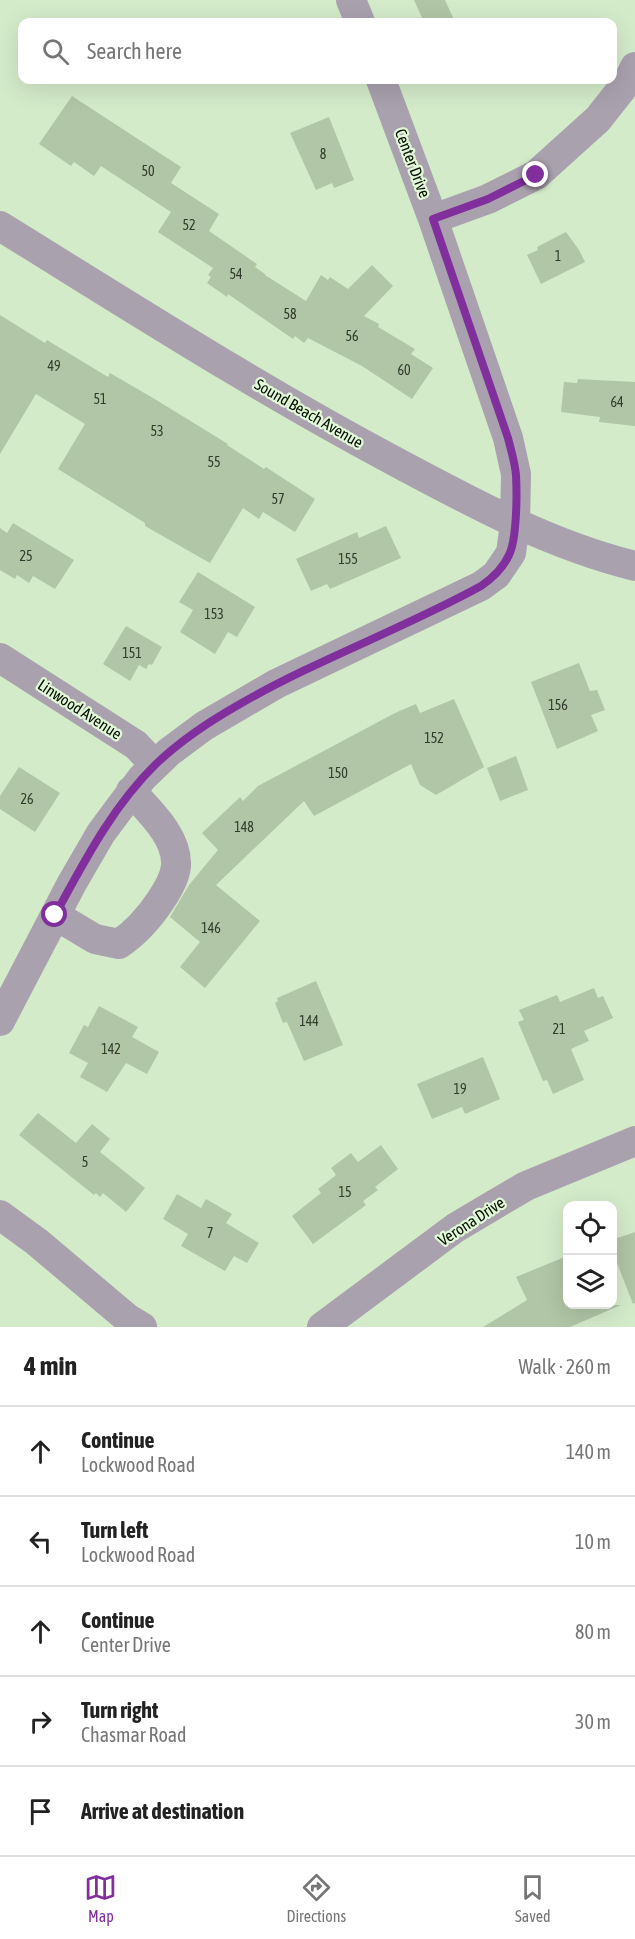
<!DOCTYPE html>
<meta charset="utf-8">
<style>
body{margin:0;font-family:"Asap Condensed",sans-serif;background:#f6f6f6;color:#222}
.controls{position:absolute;right:18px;bottom:18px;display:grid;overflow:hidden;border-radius:12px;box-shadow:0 6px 24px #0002}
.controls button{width:54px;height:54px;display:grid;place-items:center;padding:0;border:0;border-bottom:2px solid #e0e0e0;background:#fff;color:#222;font:30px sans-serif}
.stop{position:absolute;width:18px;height:18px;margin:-14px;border:4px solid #822f9e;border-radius:50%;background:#fff}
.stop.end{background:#822f9e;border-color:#fff;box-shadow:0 2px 6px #0008}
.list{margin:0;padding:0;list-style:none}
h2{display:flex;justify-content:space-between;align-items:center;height:78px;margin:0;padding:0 24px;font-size:26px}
h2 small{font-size:20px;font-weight:400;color:#767676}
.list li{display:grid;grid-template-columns:39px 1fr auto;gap:18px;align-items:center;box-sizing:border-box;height:90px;padding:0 24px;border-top:2px solid #e0e0e0}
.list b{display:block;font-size:22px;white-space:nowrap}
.list p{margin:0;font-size:20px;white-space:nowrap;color:#767676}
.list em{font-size:20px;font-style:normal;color:#767676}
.icon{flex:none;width:33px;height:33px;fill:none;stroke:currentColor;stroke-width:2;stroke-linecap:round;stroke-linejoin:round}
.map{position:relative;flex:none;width:635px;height:1327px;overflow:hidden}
.search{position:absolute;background:#fff;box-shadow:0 6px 24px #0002;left:18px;right:18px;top:18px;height:66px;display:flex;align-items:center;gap:15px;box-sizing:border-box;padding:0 21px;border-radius:12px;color:#767676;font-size:22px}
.sheet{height:528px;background:#fff}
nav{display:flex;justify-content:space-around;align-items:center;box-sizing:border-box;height:84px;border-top:2px solid #e0e0e0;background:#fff;font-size:16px;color:#767676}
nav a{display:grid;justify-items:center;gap:3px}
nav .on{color:#822f9e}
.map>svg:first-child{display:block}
.building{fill:#b0c6a6}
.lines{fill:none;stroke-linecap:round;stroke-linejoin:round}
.minor{stroke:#aaa1af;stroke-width:30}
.route{stroke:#822f9e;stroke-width:8}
.labels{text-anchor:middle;stroke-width:4.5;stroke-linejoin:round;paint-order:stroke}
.number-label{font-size:14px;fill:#313c2c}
.street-label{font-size:16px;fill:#070e04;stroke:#e1f9d7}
</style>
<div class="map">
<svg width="635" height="1327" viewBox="0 0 635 1327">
<rect width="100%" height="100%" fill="#d4ebca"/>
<path class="building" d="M414,0H445L455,22H424Z
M72,96L181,167L171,183L219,214L209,231L257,264L255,267L265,274V275L306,301L321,275L328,280L330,277L348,289L372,265L393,286L364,316L379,324L378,327L415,349L411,354L433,368L412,399L362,366L308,338L304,343L295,336L293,339L228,294L227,297L207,283L211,277L208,275L213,268L158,232L171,212L101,166L94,176L74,162L71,166L39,144Z
M329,117L354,180L334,188L332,183L316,190L290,133Z
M566,232L579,250L585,262L541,284L527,255L538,250L537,247Z
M0,315L45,343L47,340L108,377L110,373L153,398L228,444L227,445L264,469L266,467L275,473L315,499L295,532L263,512L259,519L243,508L210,563L145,526V523L58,469L85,424L36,394L0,454Z
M578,379L635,382V426L599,422L600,417L561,412L564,382L577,383Z
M13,523L74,560L55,589L33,576L29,583L17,575L15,579L0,570V528L7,533Z
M386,526L401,558L330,589L327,584L311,591L296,559L357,532L359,538Z
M198,572L255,607L237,637L228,632L215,654L180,632L193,610L179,602Z
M126,626L162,647L152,665L149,664L146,669L139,665L130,681L103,664Z
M579,663L590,691L597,690L605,710L591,715L598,731L557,749L531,682Z
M454,699L484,767L436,795L420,785L411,764L314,816L304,801L216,885L260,921L205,988L180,967L200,942L170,917L189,885L218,850L202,833L238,799L240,797L243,801L258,786L395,713L416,704L420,713Z
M516,756L528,790L500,801L487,768Z
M19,767L60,793L35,832L0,809V796Z
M316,981L343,1045L304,1061L287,1022L283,1023L275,1003L278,1001L277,998Z
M594,988L598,998L603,996L613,1018L584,1031L589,1041L571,1049L584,1080L553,1094L547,1080L543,1081L518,1022L524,1020L519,1010L557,995L560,1002Z
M99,1006L138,1027L132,1037L159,1052L147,1074L126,1063L107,1092L80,1077L88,1063L69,1053L84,1025L88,1027Z
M483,1057L500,1099L465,1114L462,1107L432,1119L417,1084Z
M38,1113L76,1143L92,1124L110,1139L100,1152L145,1188L126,1212L103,1193L100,1197L96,1193L94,1195L19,1135Z
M381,1145L398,1169L375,1187L378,1190L363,1201L366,1205L313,1244L292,1216L321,1193L318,1189L336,1175L331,1168L351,1153L358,1162Z
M177,1194L201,1208L206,1199L232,1214L226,1223L259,1243L247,1263L234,1256L225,1271L181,1246L188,1234L163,1219Z
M635,1232V1303L633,1304L612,1250V1240Z
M567,1256V1305H621L570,1327H483L527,1300L516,1277Z"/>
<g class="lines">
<path class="minor" d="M351,0L360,22
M433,219L488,199L536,175L598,119L628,81L635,67
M0,226C131,307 262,391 398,463C475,504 550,545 635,566
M0,658L136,745L155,765
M55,915L95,939L119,944C137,932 149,918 161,900C167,891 175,878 176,866C178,837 149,811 131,791
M0,1021L72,883L101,833L142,778L169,752L204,726L276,684L481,586L496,575L511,553L515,524L516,474L508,438L433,219L381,80
M0,1215L37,1242L127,1318L142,1327
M322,1327L455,1228L492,1206L526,1186L635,1141"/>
</g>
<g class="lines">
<path class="route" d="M55,915C84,862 112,807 156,764C181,740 210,721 240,704C318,659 403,629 481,586C493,578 503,568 509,555C517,539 517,494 516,475C515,463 511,450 508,438L433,219L488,199L536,175"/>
</g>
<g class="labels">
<g class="number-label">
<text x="323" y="159">8</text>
<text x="148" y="176">50</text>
<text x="189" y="230">52</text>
<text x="558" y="261">1</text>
<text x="236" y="279">54</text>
<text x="290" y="319">58</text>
<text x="352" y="341">56</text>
<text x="54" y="371">49</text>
<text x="404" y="375">60</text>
<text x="100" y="404">51</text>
<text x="617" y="407">64</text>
<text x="157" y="436">53</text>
<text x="214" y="467">55</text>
<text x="278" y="504">57</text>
<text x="26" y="561">25</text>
<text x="348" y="564">155</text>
<text x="214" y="619">153</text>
<text x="132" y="658">151</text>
<text x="558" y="710">156</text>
<text x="434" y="743">152</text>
<text x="338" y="778">150</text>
<text x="27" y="804">26</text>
<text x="244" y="832">148</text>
<text x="211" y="933">146</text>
<text x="309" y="1026">144</text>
<text x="559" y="1034">21</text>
<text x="111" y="1054">142</text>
<text x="460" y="1094">19</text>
<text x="85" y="1167">5</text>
<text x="345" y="1197">15</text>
<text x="210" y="1238">7</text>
</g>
<g class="street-label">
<text transform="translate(413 163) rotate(69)" y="6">Center Drive</text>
<text transform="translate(309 413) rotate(30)" y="6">Sound Beach Avenue</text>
<text transform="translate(80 709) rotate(33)" y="6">Linwood Avenue</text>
<text transform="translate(471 1221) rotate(-33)" y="6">Verona Drive</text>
</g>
</g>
</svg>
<div class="controls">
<button><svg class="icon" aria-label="locate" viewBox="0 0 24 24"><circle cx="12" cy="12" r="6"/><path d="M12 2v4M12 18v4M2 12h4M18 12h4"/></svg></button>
<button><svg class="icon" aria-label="layers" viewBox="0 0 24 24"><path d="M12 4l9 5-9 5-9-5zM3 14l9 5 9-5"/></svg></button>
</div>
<div class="stop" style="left:55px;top:915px"></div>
<div class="stop end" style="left:536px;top:175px"></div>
<div class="search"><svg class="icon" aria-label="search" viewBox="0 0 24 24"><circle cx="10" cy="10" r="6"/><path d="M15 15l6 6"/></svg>Search here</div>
</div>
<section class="sheet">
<h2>4 min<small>Walk · 260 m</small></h2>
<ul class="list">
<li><svg class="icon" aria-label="ahead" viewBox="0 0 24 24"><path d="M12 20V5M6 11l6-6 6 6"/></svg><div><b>Continue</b><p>Lockwood Road</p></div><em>140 m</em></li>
<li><svg class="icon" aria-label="left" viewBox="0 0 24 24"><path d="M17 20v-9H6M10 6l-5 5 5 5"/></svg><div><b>Turn left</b><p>Lockwood Road</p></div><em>10 m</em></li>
<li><svg class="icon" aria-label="ahead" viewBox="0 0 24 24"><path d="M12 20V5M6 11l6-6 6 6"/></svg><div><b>Continue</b><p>Center Drive</p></div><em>80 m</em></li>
<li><svg class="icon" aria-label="right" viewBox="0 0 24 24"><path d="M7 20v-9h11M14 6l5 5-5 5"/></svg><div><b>Turn right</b><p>Chasmar Road</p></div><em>30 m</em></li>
<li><svg class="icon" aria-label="arrive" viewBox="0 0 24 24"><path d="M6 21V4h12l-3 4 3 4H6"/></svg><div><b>Arrive at destination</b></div></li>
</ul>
</section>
<nav>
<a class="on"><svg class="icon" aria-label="map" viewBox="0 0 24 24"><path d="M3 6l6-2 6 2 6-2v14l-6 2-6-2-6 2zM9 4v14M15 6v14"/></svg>Map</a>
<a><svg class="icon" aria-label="directions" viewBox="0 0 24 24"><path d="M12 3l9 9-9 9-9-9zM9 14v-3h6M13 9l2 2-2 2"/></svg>Directions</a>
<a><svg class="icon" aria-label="saved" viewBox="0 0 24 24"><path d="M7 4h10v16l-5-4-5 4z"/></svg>Saved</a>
</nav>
